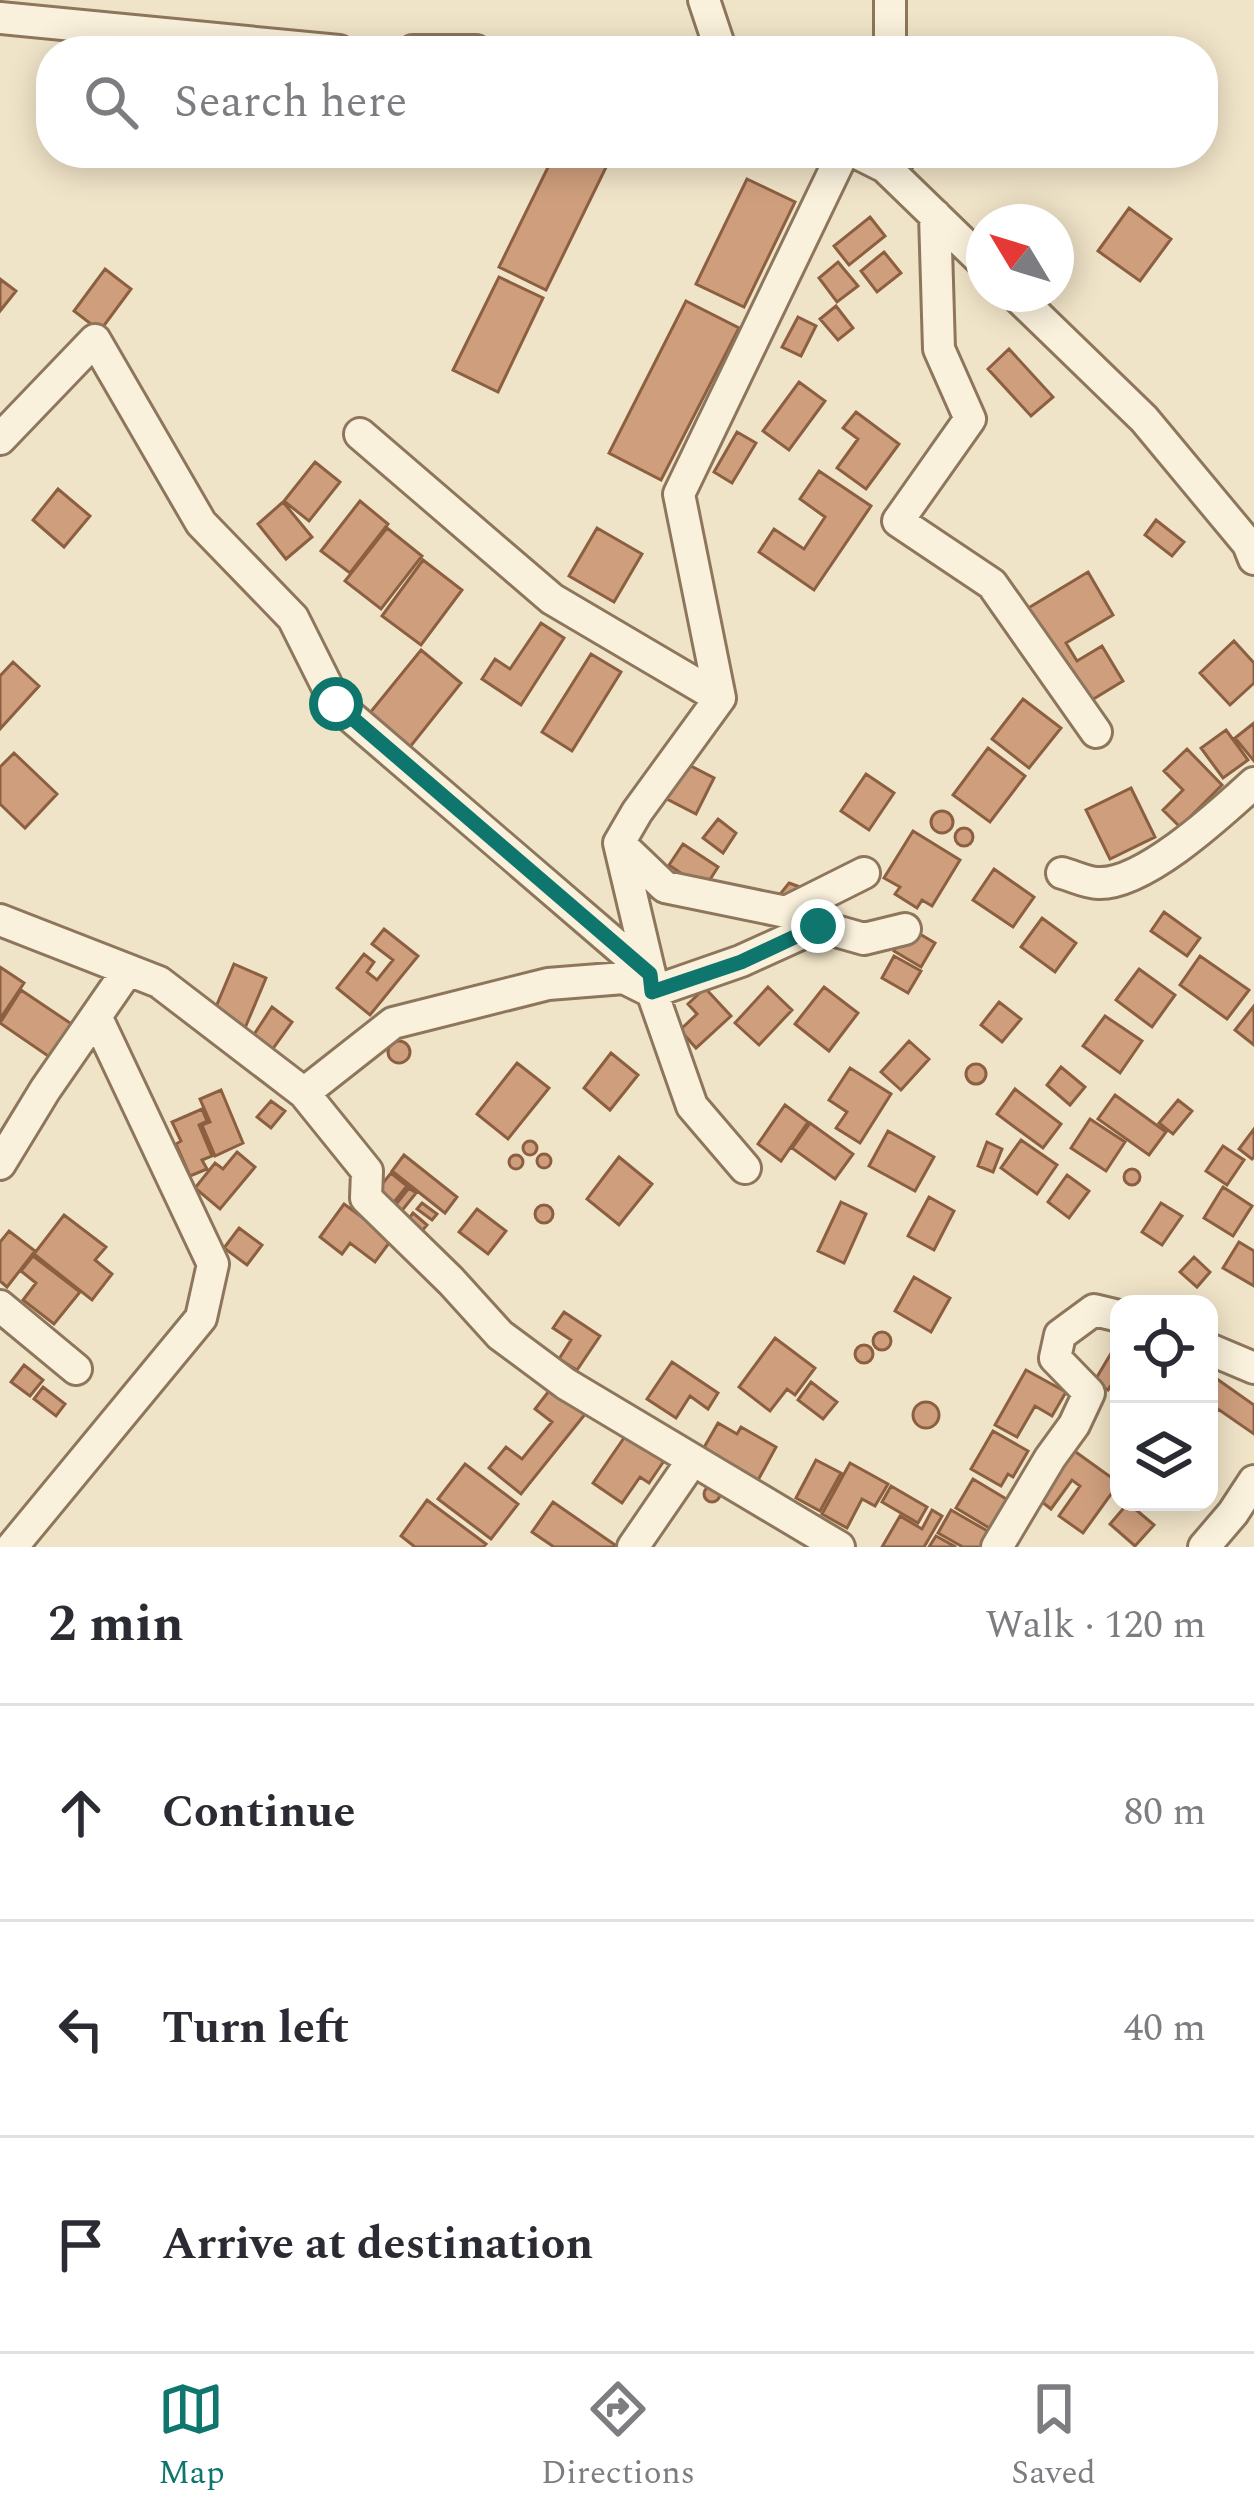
<!DOCTYPE html>
<meta charset="utf-8">
<style>
body{margin:0;font-family:Spectral,serif;background:#f7f7f7;color:#2b2b33}
.controls{position:absolute;right:36px;bottom:36px;display:grid;overflow:hidden;border-radius:24px;box-shadow:0 6px 30px #0003}
.controls button{width:108px;height:108px;display:grid;place-items:center;padding:0;border:0;border-bottom:3px solid #e1e1e2;background:#fff;color:#2b2b33;font:60px sans-serif}
.compass{position:absolute;left:966px;top:204px;width:108px;height:108px;border-radius:50%;background:#fff;box-shadow:0 6px 30px #0003;rotate:308deg}
.stop{position:absolute;width:36px;height:36px;margin:-27px;border:9px solid #0f766e;border-radius:50%;background:#fff}
.stop.end{background:#0f766e;border-color:#fff;box-shadow:0 3px 12px #0008}
.list{margin:0;padding:0;list-style:none}
h2{display:flex;justify-content:space-between;align-items:center;height:156px;margin:0;padding:0 48px;font-size:51px}
h2 small{font-size:39px;font-weight:400;color:#7c7c81}
.list li{display:grid;grid-template-columns:78px 1fr auto;gap:36px;align-items:center;box-sizing:border-box;height:216px;padding:0 48px;border-top:3px solid #e1e1e2}
.list b{display:block;font-size:45px;white-space:nowrap}
.list em{font-size:39px;font-style:normal;color:#7c7c81}
.icon{flex:none;width:66px;height:66px;fill:none;stroke:currentColor;stroke-width:2;stroke-linecap:round;stroke-linejoin:round}
.map{position:relative;flex:none;width:1254px;height:1547px;overflow:hidden}
.search{position:absolute;background:#fff;box-shadow:0 6px 30px #0003;left:36px;right:36px;top:36px;height:132px;display:flex;align-items:center;gap:30px;box-sizing:border-box;padding:0 42px;border-radius:48px;color:#7c7c81;font-size:45px}
.sheet{height:804px;background:#fff}
nav{display:flex;justify-content:space-around;align-items:center;box-sizing:border-box;height:168px;border-top:3px solid #e1e1e2;background:#fff;font-size:33px;color:#7c7c81}
nav a{display:grid;justify-items:center;gap:6px}
nav .on{color:#0f766e}
.map>svg:first-child{display:block}
.building{fill:#cf9f7d;stroke:#8d5f41;stroke-width:3}
.lines{fill:none;stroke-linecap:round;stroke-linejoin:round}
.street-casing{stroke:#8d765c;stroke-width:36}
.street{stroke:#faf1dc;stroke-width:30}
.route{stroke:#0f766e;stroke-width:15}
</style>
<div class="map">
<svg width="1254" height="1547" viewBox="0 0 1254 1547">
<rect width="100%" height="100%" fill="#f0e4c8"/>
<path class="building" d="M555,153H613L546,290L499,267Z
M900,153H924L909,172L893,161Z
M747,179L795,202L744,307L696,284Z
M1129,208L1171,239L1140,281L1098,251Z
M870,217L885,236L849,265L834,246Z
M884,252L901,273L877,292L861,271Z
M838,262L858,286L837,302L819,278Z
M105,269L131,289L100,331L74,311Z
M499,277L543,298L498,392L453,370Z
M0,279L16,291L0,311Z
M686,301L739,328L661,480L609,453Z
M836,306L853,328L838,340L820,319Z
M798,317L816,326L801,356L782,347Z
M1009,349L1053,397L1031,416L988,369Z
M799,382L825,401L789,450L763,431Z
M856,412L899,444L866,489L837,468L858,439L843,428Z
M737,432L756,443L732,483L714,472Z
M315,462L340,482L309,521L284,501Z
M819,471L871,506L814,590L759,552L774,529L804,549L825,517L800,499Z
M58,489L90,516L64,547L33,520Z
M360,501L388,524L350,573L321,551Z
M283,502L312,537L286,559L258,524Z
M1156,520L1184,542L1172,556L1145,535Z
M387,528L422,556L381,609L345,581Z
M597,528L642,554L614,602L569,576Z
M423,560L462,590L421,645L382,616Z
M1088,572L1113,615L1066,643L1077,661L1102,646L1123,681L1082,706L1025,610Z
M541,623L564,638L521,705L482,679L495,659L510,669Z
M1234,641L1254,663V683L1230,705L1200,673Z
M421,650L461,683L410,747L369,714Z
M591,654L621,672L572,751L542,732Z
M13,662L39,686L0,729V676Z
M1023,699L1061,728L1029,768L992,739Z
M1254,723V761L1235,738Z
M1226,730L1248,760L1223,778L1201,748Z
M988,748L1025,776L990,822L953,795Z
M1187,749L1222,785L1180,827L1163,810L1183,790L1164,771Z
M14,753L57,794L25,828L0,804V767Z
M685,763L714,778L696,814L667,799Z
M866,774L894,793L869,830L841,811Z
M1131,788L1155,837L1110,859L1086,810Z
M931 822a11 11 0 1 1 22 0a11 11 0 1 1-22 0Z
M718,819L736,833L723,853L703,838Z
M955 837a9 9 0 1 1 18 0a9 9 0 1 1-18 0Z
M913,831L960,860L932,906L922,900L917,908L895,894L900,887L884,878Z
M683,844L718,867L704,889L669,865Z
M994,869L1034,897L1013,927L973,900Z
M789,883L800,887L802,893L783,899L781,893Z
M1164,912L1200,938L1187,956L1151,931Z
M1042,918L1076,943L1055,972L1021,947Z
M908,927L935,943L921,967L894,951Z
M384,929L418,956L370,1015L337,988L364,954L374,962L367,972L377,980L393,960L372,944Z
M894,956L921,971L908,993L882,978Z
M1200,956L1249,990L1227,1019L1180,985Z
M234,964L266,978L245,1028L213,1014Z
M0,967L24,983L0,1019Z
M1139,969L1175,995L1152,1027L1116,1000Z
M768,987L792,1010L759,1045L735,1023Z
M824,987L858,1013L829,1051L795,1024Z
M705,988L731,1016L696,1048L680,1030L697,1014L688,1004Z
M21,990L73,1025L51,1058L0,1023Z
M999,1002L1021,1019L1002,1042L981,1025Z
M1254,1006V1045L1235,1030Z
M272,1007L292,1022L272,1050L253,1036Z
M1105,1016L1142,1041L1120,1073L1083,1046Z
M909,1041L929,1059L901,1090L881,1072Z
M388 1052a11 11 0 1 1 22 0a11 11 0 1 1-22 0Z
M611,1053L638,1075L610,1110L584,1088Z
M517,1063L549,1088L508,1139L477,1114Z
M966 1074a10 10 0 1 1 20 0a10 10 0 1 1-20 0Z
M1061,1067L1085,1087L1070,1105L1047,1085Z
M850,1068L891,1094L860,1143L836,1128L847,1112L829,1100Z
M1015,1089L1061,1124L1043,1148L997,1114Z
M221,1090L243,1143L215,1156L202,1125L210,1122L200,1099Z
M1115,1095L1166,1132L1149,1155L1098,1119Z
M1178,1100L1192,1111L1173,1134L1159,1123Z
M271,1101L285,1111L271,1128L257,1117Z
M785,1105L808,1122L781,1161L758,1144Z
M202,1109L207,1121L199,1125L212,1156L202,1160L207,1169L190,1176L176,1144L181,1141L172,1122Z
M1090,1119L1125,1142L1106,1171L1071,1148Z
M810,1123L853,1154L835,1179L792,1148Z
M1254,1129V1157L1252,1159L1239,1149Z
M888,1131L934,1157L915,1191L869,1166Z
M1021,1140L1057,1165L1037,1194L1001,1168Z
M523 1148a7 7 0 1 1 14 0a7 7 0 1 1-14 0Z
M987,1142L1002,1149L993,1172L978,1166Z
M1223,1146L1244,1160L1227,1185L1206,1171Z
M237,1152L255,1167L220,1209L195,1188L215,1163L223,1169Z
M537 1161a7 7 0 1 1 14 0a7 7 0 1 1-14 0Z
M509 1162a7 7 0 1 1 14 0a7 7 0 1 1-14 0Z
M404,1155L457,1197L445,1213L392,1171Z
M619,1157L652,1184L619,1225L587,1199Z
M1124 1177a8 8 0 1 1 16 0a8 8 0 1 1-16 0Z
M391,1173L407,1186L390,1207L374,1194Z
M1067,1175L1089,1191L1069,1218L1048,1202Z
M1223,1187L1252,1206L1233,1236L1204,1218Z
M409,1188L416,1193L400,1213L393,1208Z
M929,1197L954,1211L934,1250L908,1236Z
M841,1202L866,1214L844,1263L818,1251Z
M422,1203L437,1214L432,1220L417,1209Z
M1161,1203L1182,1216L1162,1245L1142,1232Z
M344,1204L392,1239L375,1262L350,1243L342,1254L320,1237Z
M535 1214a9 9 0 1 1 18 0a9 9 0 1 1-18 0Z
M477,1209L506,1231L488,1254L459,1232Z
M413,1213L427,1225L421,1232L407,1221Z
M64,1215L106,1247L95,1260L112,1274L92,1300L34,1254Z
M239,1228L262,1245L247,1265L224,1248Z
M9,1231L35,1251L7,1287L0,1281V1242Z
M1239,1242L1254,1251V1286L1223,1268Z
M33,1256L80,1292L54,1324L23,1300L36,1283L21,1271Z
M1194,1257L1210,1272L1197,1287L1180,1272Z
M914,1277L950,1298L931,1332L895,1311Z
M564,1312L600,1336L577,1370L559,1359L571,1340L553,1328Z
M873 1341a9 9 0 1 1 18 0a9 9 0 1 1-18 0Z
M775,1338L815,1368L795,1395L787,1389L770,1411L739,1387Z
M1119,1340V1372L1108,1390L1094,1382Z
M855 1354a9 9 0 1 1 18 0a9 9 0 1 1-18 0Z
M672,1362L718,1393L708,1409L690,1396L676,1418L647,1399Z
M24,1365L43,1380L30,1396L11,1382Z
M1026,1370L1066,1392L1052,1416L1035,1406L1017,1437L995,1425Z
M1217,1379L1254,1405V1434L1218,1409L1209,1422V1391Z
M811,1382L837,1402L823,1419L798,1400Z
M43,1387L65,1404L56,1416L34,1399Z
M552,1387L586,1413L521,1494L489,1468L506,1447L522,1459L552,1422L535,1409Z
M913 1415a13 13 0 1 1 26 0a13 13 0 1 1-26 0Z
M718,1423L737,1434L741,1427L776,1447L757,1482L702,1451Z
M993,1431L1028,1451L1013,1477L1008,1474L1001,1486L971,1469Z
M628,1432L666,1458L649,1483L640,1477L622,1503L593,1483Z
M1073,1450L1119,1483L1083,1533L1059,1516L1080,1486L1072,1480L1051,1509L1037,1498Z
M816,1460L841,1473L820,1511L796,1498Z
M850,1463L888,1484L875,1506L862,1499L847,1528L822,1514Z
M465,1464L518,1504L491,1539L438,1499Z
M973,1479L1008,1500L991,1529L956,1508Z
M704 1494a8 8 0 1 1 16 0a8 8 0 1 1-16 0Z
M891,1486L927,1507L918,1523L882,1502Z
M427,1500L486,1544L483,1547H415L401,1536Z
M553,1502L618,1547H554L532,1532Z
M1128,1503L1154,1525L1135,1546L1110,1524Z
M932,1510L942,1516L924,1547H882L900,1516L922,1529Z
M951,1510L991,1533L982,1547H963L938,1533Z
M936,1536L956,1547H929Z"/>
<g class="lines">
<g class="street-casing">
<path id="street" d="M704,0L721,51
M0,18L339,51
M413,51H476
M890,51V0
M843,153L679,494L720,698L637,812L619,843L665,887L786,912L864,873
M857,153L885,167L984,263
M935,215L939,349L970,419L898,521L992,584L1096,732
M1015,294L1144,419L1248,544L1254,559
M360,434L552,599L720,698
M0,439L95,340L201,523L293,618L336,704L650,974
M619,843L650,974
M1062,873C1073,876 1087,883 1098,883C1144,885 1221,813 1254,783
M0,920L159,982L304,1093L367,1171L366,1198L451,1281L500,1335L566,1384L839,1547
M304,1093L393,1023L548,984L624,978L652,992
M0,1164L45,1090L128,970
M745,1168L692,1106L652,992L741,961L818,926L864,939L905,929
M0,1306L76,1369
M1209,1349L1254,1368
M12,1547L201,1318L213,1264L96,1016
M633,1547L692,1461
M997,1547L1050,1458L1074,1425L1089,1393L1055,1358L1060,1335L1094,1310L1119,1316
M1204,1547L1233,1513L1254,1481"/>
</g>
<use href="#street" class="street"/>
</g>
<g class="lines">
<path class="route" d="M336,704L650,974L652,992L741,962L818,926"/>
</g>
</svg>
<div class="controls">
<button><svg class="icon" aria-label="locate" viewBox="0 0 24 24"><circle cx="12" cy="12" r="6"/><path d="M12 2v4M12 18v4M2 12h4M18 12h4"/></svg></button>
<button><svg class="icon" aria-label="layers" viewBox="0 0 24 24"><path d="M12 4l9 5-9 5-9-5zM3 14l9 5 9-5"/></svg></button>
</div>
<svg class="compass" viewBox="-18 -18 36 36"><path d="M0-13l5 13h-10z" fill="#e53935"/><path d="M0 13l5-13h-10z" fill="#7c7c81"/></svg>
<div class="stop" style="left:336px;top:704px"></div>
<div class="stop end" style="left:818px;top:926px"></div>
<div class="search"><svg class="icon" aria-label="search" viewBox="0 0 24 24"><circle cx="10" cy="10" r="6"/><path d="M15 15l6 6"/></svg>Search here</div>
</div>
<section class="sheet">
<h2>2 min<small>Walk · 120 m</small></h2>
<ul class="list">
<li><svg class="icon" aria-label="ahead" viewBox="0 0 24 24"><path d="M12 20V5M6 11l6-6 6 6"/></svg><div><b>Continue</b></div><em>80 m</em></li>
<li><svg class="icon" aria-label="left" viewBox="0 0 24 24"><path d="M17 20v-9H6M10 6l-5 5 5 5"/></svg><div><b>Turn left</b></div><em>40 m</em></li>
<li><svg class="icon" aria-label="arrive" viewBox="0 0 24 24"><path d="M6 21V4h12l-3 4 3 4H6"/></svg><div><b>Arrive at destination</b></div></li>
</ul>
</section>
<nav>
<a class="on"><svg class="icon" aria-label="map" viewBox="0 0 24 24"><path d="M3 6l6-2 6 2 6-2v14l-6 2-6-2-6 2zM9 4v14M15 6v14"/></svg>Map</a>
<a><svg class="icon" aria-label="directions" viewBox="0 0 24 24"><path d="M12 3l9 9-9 9-9-9zM9 14v-3h6M13 9l2 2-2 2"/></svg>Directions</a>
<a><svg class="icon" aria-label="saved" viewBox="0 0 24 24"><path d="M7 4h10v16l-5-4-5 4z"/></svg>Saved</a>
</nav>
